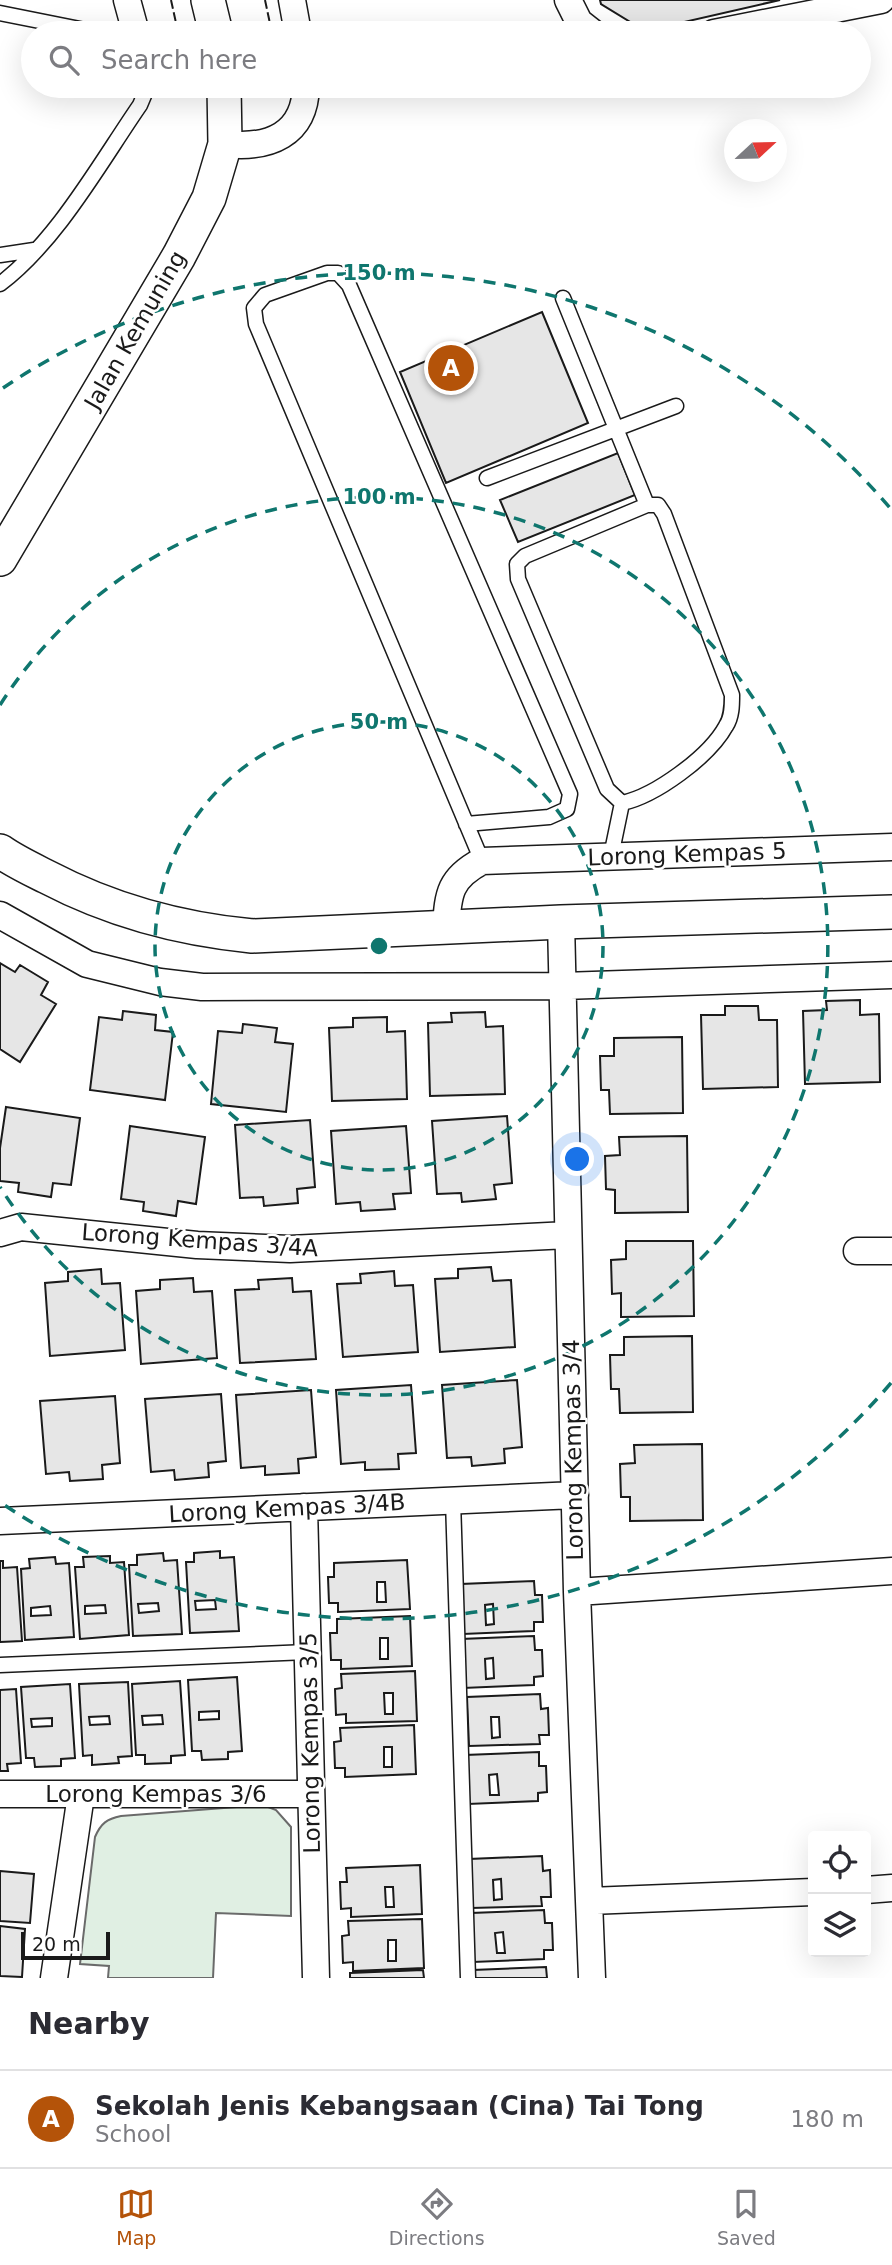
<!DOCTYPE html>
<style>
body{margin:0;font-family:"DejaVu Sans",sans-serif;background:#f7f7f7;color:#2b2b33}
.controls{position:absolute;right:21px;bottom:21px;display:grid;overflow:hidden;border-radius:7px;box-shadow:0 7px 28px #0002}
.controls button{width:63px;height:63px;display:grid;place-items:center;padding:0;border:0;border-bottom:2px solid #e1e1e2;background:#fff;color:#2b2b33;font:35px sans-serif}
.compass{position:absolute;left:724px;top:119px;width:63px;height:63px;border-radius:50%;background:#fff;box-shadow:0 7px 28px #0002;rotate:68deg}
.scale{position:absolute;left:21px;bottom:18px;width:89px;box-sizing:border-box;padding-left:7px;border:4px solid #1a1a1a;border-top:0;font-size:19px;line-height:24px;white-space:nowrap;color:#1a1a1a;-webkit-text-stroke:5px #fff;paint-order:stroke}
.you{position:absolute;left:578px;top:1160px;width:24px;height:24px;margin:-18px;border:5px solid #fff;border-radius:50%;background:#1a73e8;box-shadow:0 0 0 10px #1a73e833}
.badge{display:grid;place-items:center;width:46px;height:46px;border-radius:50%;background:#b45309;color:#fff;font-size:23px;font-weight:700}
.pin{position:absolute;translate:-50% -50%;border:4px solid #fff;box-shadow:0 2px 7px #0006}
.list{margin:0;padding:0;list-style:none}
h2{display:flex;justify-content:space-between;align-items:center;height:91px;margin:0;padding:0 28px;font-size:30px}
h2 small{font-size:23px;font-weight:400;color:#7c7c81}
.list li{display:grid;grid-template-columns:46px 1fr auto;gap:21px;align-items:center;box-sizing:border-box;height:98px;padding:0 28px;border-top:2px solid #e1e1e2}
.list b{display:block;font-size:26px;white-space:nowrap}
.list p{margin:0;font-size:23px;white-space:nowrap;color:#7c7c81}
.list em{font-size:23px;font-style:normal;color:#7c7c81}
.icon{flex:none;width:38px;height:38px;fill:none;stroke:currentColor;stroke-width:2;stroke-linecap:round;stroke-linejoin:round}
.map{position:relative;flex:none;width:892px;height:1978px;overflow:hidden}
.search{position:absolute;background:#fff;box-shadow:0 7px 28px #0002;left:21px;right:21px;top:21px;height:77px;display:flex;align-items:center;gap:18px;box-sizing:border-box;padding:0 24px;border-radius:38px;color:#7c7c81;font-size:26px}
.sheet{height:189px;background:#fff}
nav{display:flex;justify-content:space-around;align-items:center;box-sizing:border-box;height:98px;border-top:2px solid #e1e1e2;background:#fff;font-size:19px;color:#7c7c81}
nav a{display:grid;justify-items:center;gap:4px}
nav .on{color:#b45309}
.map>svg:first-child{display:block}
.green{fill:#e0efe3;stroke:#6a6a6a;stroke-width:2}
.building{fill:#e6e6e6;stroke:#1a1a1a;stroke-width:2;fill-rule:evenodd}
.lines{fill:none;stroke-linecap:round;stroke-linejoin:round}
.service-casing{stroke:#1a1a1a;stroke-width:17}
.minor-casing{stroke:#1a1a1a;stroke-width:29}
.tertiary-casing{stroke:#1a1a1a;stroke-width:36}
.service{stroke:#fff;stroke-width:14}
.minor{stroke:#fff;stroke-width:26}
.tertiary{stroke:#fff;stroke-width:33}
.fence{stroke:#1a1a1a;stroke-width:2;stroke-dasharray:9 3.5;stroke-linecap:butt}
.ring{fill:none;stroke:#0f766e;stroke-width:3.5;stroke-dasharray:12 9}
.labels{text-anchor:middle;stroke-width:5;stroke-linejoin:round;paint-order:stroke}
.street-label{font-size:23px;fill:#1a1a1a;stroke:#fff}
.centre{fill:#0f766e;stroke:#fff;stroke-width:3.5}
.ring-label{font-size:21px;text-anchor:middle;font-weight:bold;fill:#0f766e;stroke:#fff;stroke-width:5;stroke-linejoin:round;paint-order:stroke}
</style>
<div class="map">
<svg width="892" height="1978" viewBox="0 0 892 1978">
<rect width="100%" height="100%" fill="#fff"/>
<path class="green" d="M263,1805L276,1810L291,1827V1916L216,1913L213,1978H108L109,1966L80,1964L95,1837C101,1823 107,1819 121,1816Z"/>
<path class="building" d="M600,0H780L645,31L601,4Z
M542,312L588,423L446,483L400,372Z
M618,453L635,495L518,542L500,500Z
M0,963L15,972L20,965L48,982L41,995L56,1004L20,1062L0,1049Z
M860,1000V1015L879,1014L880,1082L805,1084L803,1011L827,1010L826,1001Z
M725,1006H758L759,1020H777L778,1087L703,1089L701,1015H725Z
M123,1011L156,1015L155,1030L173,1032L165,1100L90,1090L99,1017L122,1020Z
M485,1012L486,1027L503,1026L505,1094L430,1096L428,1023L452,1022L451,1013Z
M387,1017V1032L405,1031L407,1099L332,1101L329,1028L353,1027V1018Z
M243,1024L277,1028L275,1042L293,1044L286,1112L211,1104L218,1031L242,1033Z
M682,1037L683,1113L610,1114L609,1090H601L600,1056H614V1038Z
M6,1107L80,1118L71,1185L53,1183L51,1197L18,1192L19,1183L0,1181V1148Z
M507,1116L512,1183L494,1185L496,1199L462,1202L461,1193L437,1194L432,1121Z
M310,1120L315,1187L297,1189L298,1203L264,1206L263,1197L240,1198L235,1125Z
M130,1126L205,1137L196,1204L178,1201L176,1216L143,1211L144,1202L121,1199Z
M406,1126L411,1193L393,1194L395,1209L361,1211L360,1202L336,1204L331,1131Z
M687,1136L688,1212L615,1213V1190L606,1189L605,1156L620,1155L619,1137Z
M626,1241H693L694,1316L621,1317V1293L612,1294L611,1260L626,1259Z
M491,1267L493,1281L511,1280L515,1347L440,1352L435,1279L458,1278V1269Z
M101,1269L102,1284L120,1283L125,1350L50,1356L45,1283L68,1281V1272Z
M394,1271L395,1286L413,1285L418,1352L343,1357L337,1284L361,1283L360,1274Z
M193,1278L194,1292L212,1291L217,1358L141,1364L136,1291L160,1289V1280Z
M292,1278L293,1292L311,1291L316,1359L240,1363L235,1290L259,1289L258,1280Z
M692,1336L693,1412L620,1413L619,1389H611L610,1355H624V1337Z
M517,1380L522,1447L504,1449L505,1463L472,1466L471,1457L447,1458L442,1385Z
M411,1385L416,1453L398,1454L399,1469L365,1470V1462L341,1464L336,1390Z
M311,1390L316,1457L298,1459L299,1473L265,1475V1466L241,1468L236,1395Z
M221,1394L226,1461L208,1463L209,1477L175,1480L174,1470L151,1472L145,1399Z
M115,1396L120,1463L102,1465L103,1479L70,1481L69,1472L46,1474L40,1401Z
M702,1444L703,1520L630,1521V1497H621L620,1464L635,1463L634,1445Z
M220,1551V1558L234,1557L239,1631L190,1633L186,1562H194V1553ZM215,1600L216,1609L196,1610L195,1601Z
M163,1553L164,1561L177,1560L182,1634L133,1636L129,1565H137V1555ZM158,1603L159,1611L139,1613L138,1604Z
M110,1556V1563L124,1562L129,1635L80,1639L75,1567H84L83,1557ZM105,1605L106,1613L85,1614V1606Z
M55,1557L56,1564L69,1563L74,1637L25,1640L21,1569L30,1568L29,1559ZM50,1606L51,1615L31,1616V1608Z
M407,1560L410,1609L338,1612V1603H329L328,1577H334V1563ZM377,1582H385L386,1602H377Z
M0,1561H3V1568L17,1567L22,1641L0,1642Z
M534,1581L535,1595H542L543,1622H534V1631L463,1634L461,1584ZM493,1604L494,1624L486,1625L485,1605Z
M410,1616L412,1666L341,1669V1660H331L330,1633H337V1619ZM380,1638H388V1659H380Z
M534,1636L535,1650H542L543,1676L534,1677V1685L463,1688L461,1639ZM493,1658L494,1678L486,1679L485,1659Z
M415,1671L417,1721L346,1723V1714L336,1715L335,1689L342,1688L341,1674ZM384,1693H393V1714H385Z
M237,1677L242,1751L228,1752V1759L202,1760L201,1751H192L188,1680ZM219,1711V1719L199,1720V1712Z
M180,1681L185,1755L171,1756V1763L145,1764V1755H136L132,1684ZM162,1715L163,1724L143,1725L142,1716Z
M128,1682L132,1756L118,1757L119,1763L92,1765V1755L83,1756L79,1684ZM109,1716L110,1724L90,1725L89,1717Z
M70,1684L75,1758L61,1759V1766L35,1767L34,1758H26L21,1687ZM52,1718V1726L32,1727L31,1719Z
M16,1689L21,1763L7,1764L8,1771H0V1690Z
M540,1694L541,1709L548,1708L549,1735H539L540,1744L469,1746L467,1697ZM491,1717H499L500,1737L492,1738Z
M414,1725L416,1774L345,1777V1768H335L334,1742L341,1741L340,1728ZM384,1747H392V1767H384Z
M539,1752V1766H546L547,1792L538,1793V1801L468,1804L465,1755ZM497,1774L499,1795H490L489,1775Z
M542,1856L543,1871L550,1870L551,1897H541L542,1906L471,1908L469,1859ZM501,1879L502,1899L494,1900L493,1880Z
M420,1865L422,1914L351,1917V1908L341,1909L340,1882H347L346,1868ZM385,1887H393L394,1907H386Z
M0,1871L34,1874L30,1923L0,1921Z
M544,1910L545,1923H552L553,1950H544V1959L473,1962L471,1913ZM503,1932L505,1953H497L495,1933Z
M422,1919L424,1968L353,1971V1962L343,1963L342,1936L349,1935L348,1921ZM388,1940H396V1961H388Z
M0,1926L25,1929L22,1977L0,1976Z
M546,1967L547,1978H473V1970Z
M423,1970L424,1978H350V1973Z"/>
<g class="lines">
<g class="service-casing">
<path id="service" d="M0,13L100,33
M0,255L34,250
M0,284C57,241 100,163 140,105L148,86
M563,298L647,505
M487,478L676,406
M647,505H658L664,514L732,695C732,705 732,717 726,726C709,757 655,796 622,803L607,789L518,579L517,564L525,556Z
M466,824L549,817L567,809L570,794L349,285L338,273H327L265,295L254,308L256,324L482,861
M611,856L622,803
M453,1500L468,1978
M0,1665L307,1652"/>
</g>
<g class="minor-casing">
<path id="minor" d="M127,0L136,33
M292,0L298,33
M568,0L579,22L593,33
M714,33L881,0
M225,144C269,149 305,135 306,86
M0,915L87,964L160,982L202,987L563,986L892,975
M561,922L577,1592L592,1978
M446,927C448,893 450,878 482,861L892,847
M0,1233L21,1227L197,1245L290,1249L568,1235
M857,1251H892
M304,1507L316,1978
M0,1521L575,1495
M577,1592L892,1571
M0,1794H311
M866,1890L892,1888
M590,1901L813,1892
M54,1978L81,1795"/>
</g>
<g class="tertiary-casing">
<path id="tertiary" d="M208,0L216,33
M0,559L179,256L209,198L225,144L224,86
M0,851C14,861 31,869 47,877C112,911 179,929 252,936L561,922L892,912"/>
</g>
<use href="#service" class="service"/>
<use href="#minor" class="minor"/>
<use href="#tertiary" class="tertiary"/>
<path class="fence" d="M171,0L178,32
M265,0L272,33
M283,86L285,95"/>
</g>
<g class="ring">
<circle cx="379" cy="946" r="224"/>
<path d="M0 705A449 449 0 1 1 0 1187"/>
<path d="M891 1383A673 673 0 0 1 3 1504M3 388A673 673 0 0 1 891 509"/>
</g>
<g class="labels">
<g class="street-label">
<text transform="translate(135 330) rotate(-60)" y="8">Jalan Kemuning</text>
<text transform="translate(687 854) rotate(-2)" y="8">Lorong Kempas 5</text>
<text transform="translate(200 1240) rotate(4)" y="8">Lorong Kempas 3/4A</text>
<text transform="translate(573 1450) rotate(-91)" y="8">Lorong Kempas 3/4</text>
<text transform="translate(287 1508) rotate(-3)" y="8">Lorong Kempas 3/4B</text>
<text transform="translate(310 1743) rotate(-91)" y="8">Lorong Kempas 3/5</text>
<text x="156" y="1802">Lorong Kempas 3/6</text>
</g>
</g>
<circle cx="379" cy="946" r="10" class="centre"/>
<g class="ring-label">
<text x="379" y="280">150 m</text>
<text x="379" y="504">100 m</text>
<text x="379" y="729">50 m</text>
</g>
</svg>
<div class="controls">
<button><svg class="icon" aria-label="locate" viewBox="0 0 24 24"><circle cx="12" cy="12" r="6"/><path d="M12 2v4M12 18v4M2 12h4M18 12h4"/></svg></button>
<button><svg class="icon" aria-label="layers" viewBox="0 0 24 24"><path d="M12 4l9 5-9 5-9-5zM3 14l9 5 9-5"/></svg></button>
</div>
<svg class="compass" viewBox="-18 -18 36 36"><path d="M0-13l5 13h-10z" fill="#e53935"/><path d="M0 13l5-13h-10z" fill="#7c7c81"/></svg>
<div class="scale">20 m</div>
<div class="you"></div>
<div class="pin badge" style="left:451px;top:368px">A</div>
<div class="search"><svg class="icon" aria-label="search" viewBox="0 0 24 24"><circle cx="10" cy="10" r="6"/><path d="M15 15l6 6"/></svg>Search here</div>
</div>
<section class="sheet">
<h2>Nearby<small></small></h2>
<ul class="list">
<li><span class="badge">A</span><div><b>Sekolah Jenis Kebangsaan (Cina) Tai Tong</b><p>School</p></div><em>180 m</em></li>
</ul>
</section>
<nav>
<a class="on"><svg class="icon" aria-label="map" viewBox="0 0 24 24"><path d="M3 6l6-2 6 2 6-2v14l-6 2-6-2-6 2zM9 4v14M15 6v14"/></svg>Map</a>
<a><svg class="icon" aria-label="directions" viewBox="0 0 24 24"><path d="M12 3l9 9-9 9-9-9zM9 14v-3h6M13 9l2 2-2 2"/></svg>Directions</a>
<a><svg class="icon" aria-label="saved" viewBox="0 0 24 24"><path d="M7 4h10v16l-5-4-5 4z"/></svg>Saved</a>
</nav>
